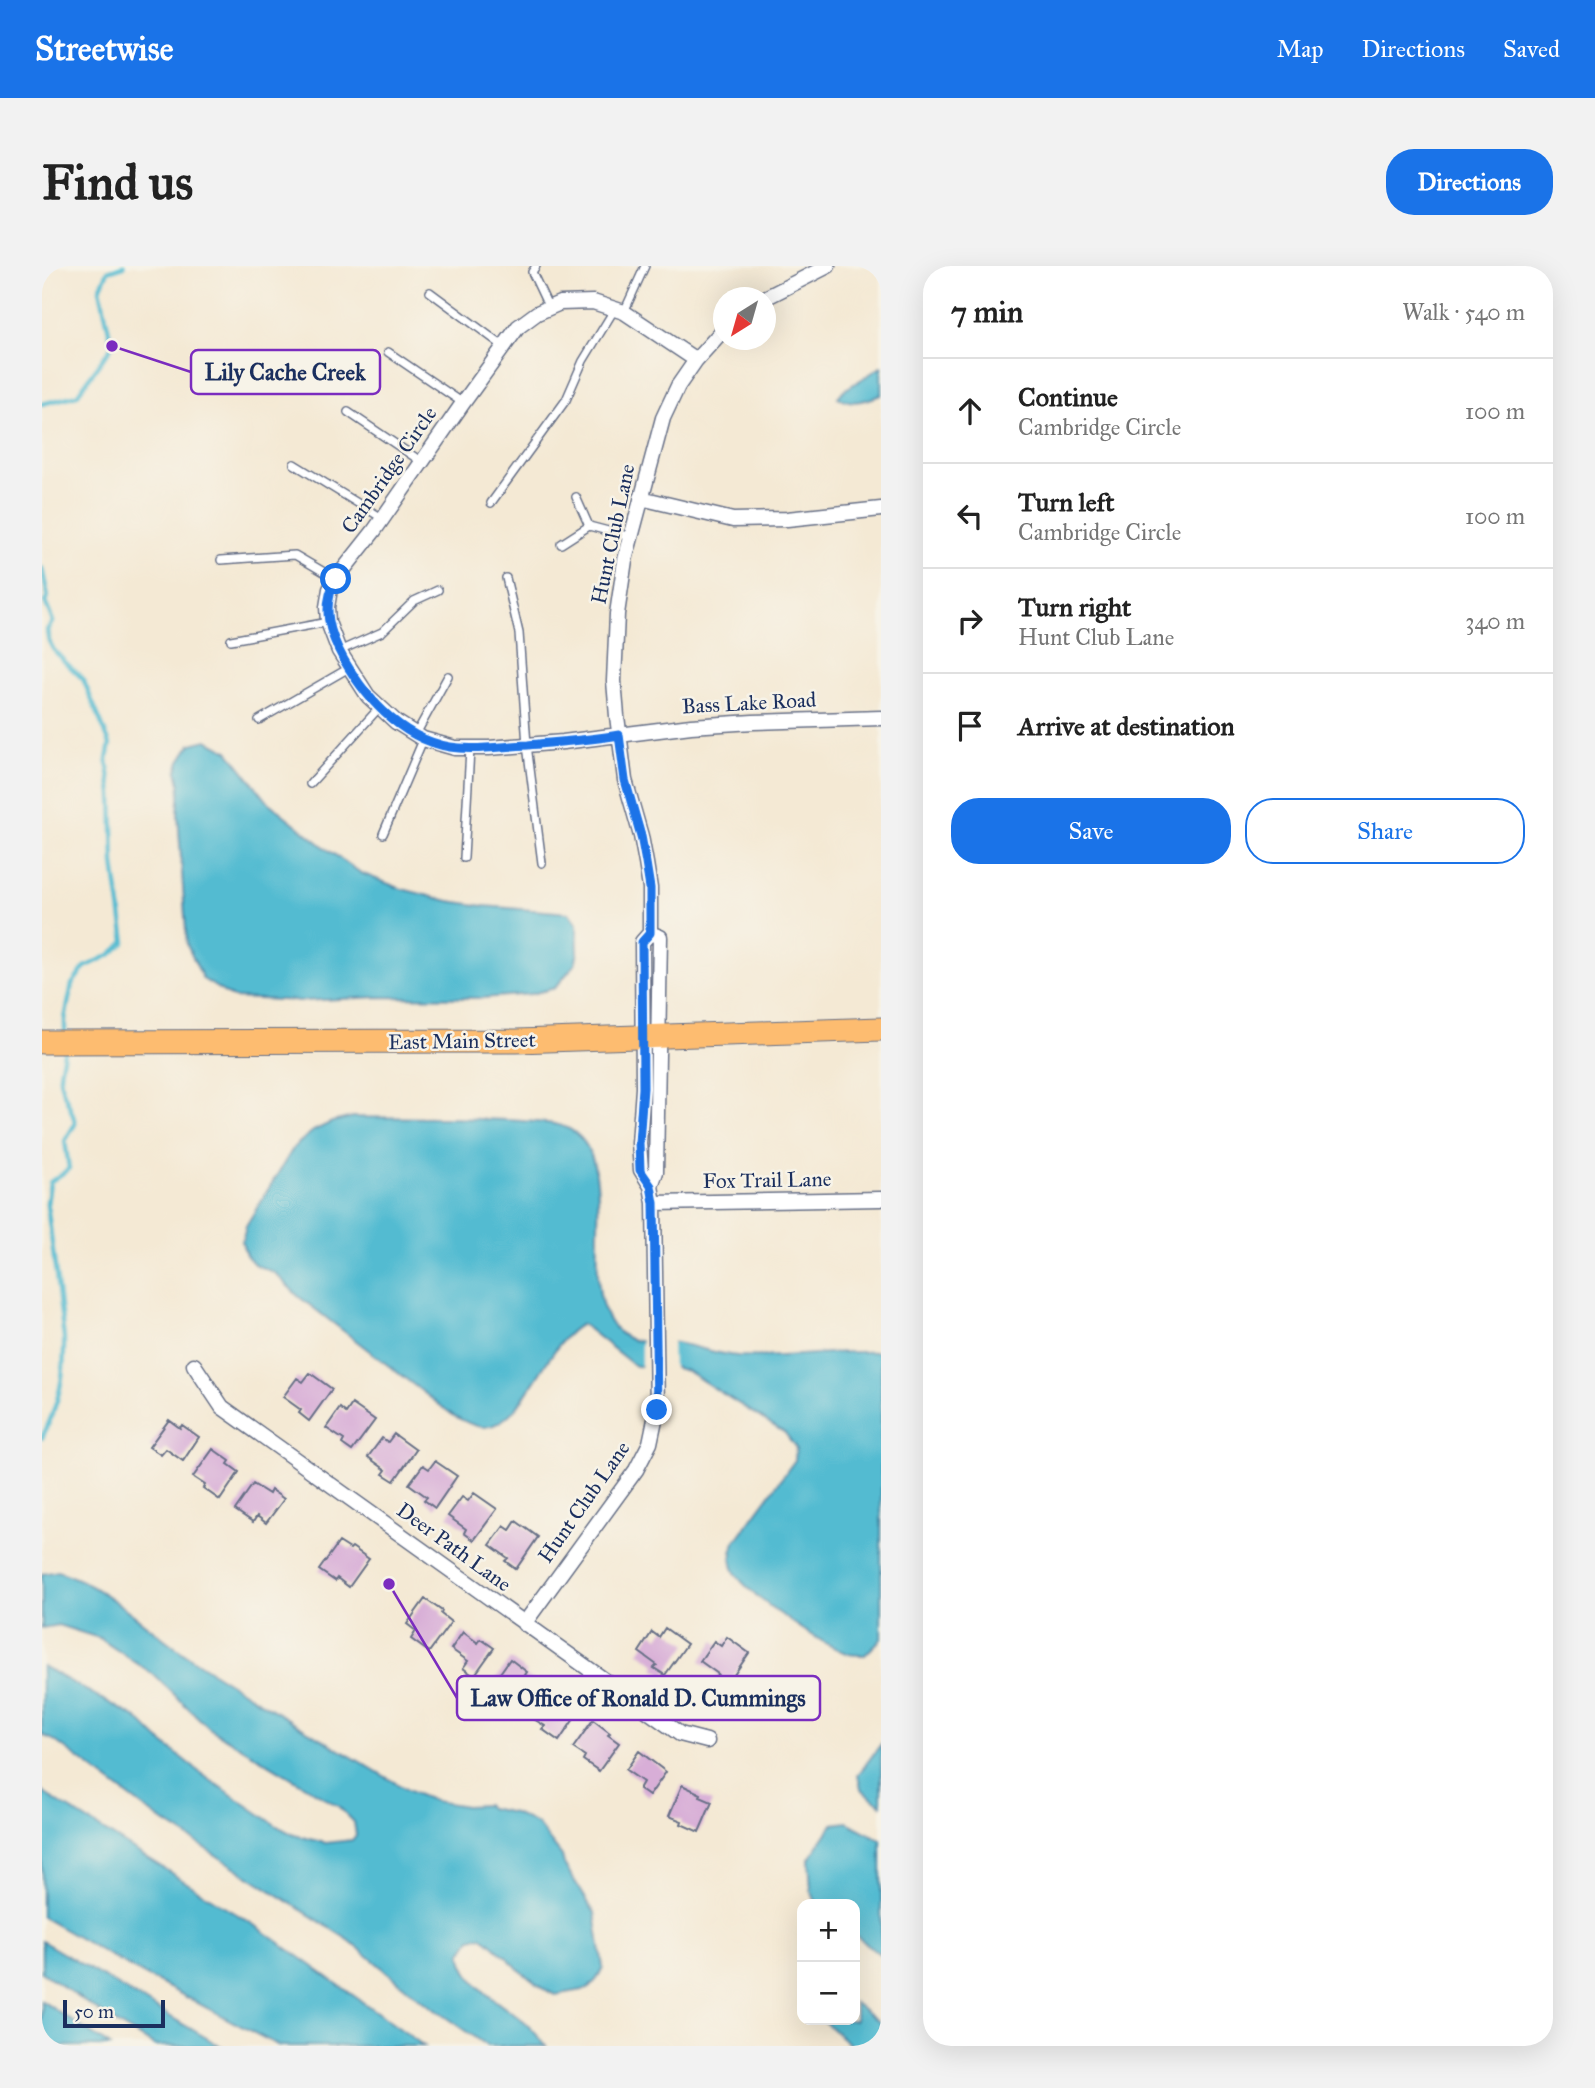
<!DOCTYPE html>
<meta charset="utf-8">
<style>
body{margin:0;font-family:"IM FELL Great Primer",serif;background:#f2f2f2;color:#222}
.controls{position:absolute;right:21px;bottom:21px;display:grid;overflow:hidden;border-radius:14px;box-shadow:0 7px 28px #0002}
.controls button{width:63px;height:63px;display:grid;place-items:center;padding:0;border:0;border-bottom:2px solid #e0e0e0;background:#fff;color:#222;font:35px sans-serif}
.compass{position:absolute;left:671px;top:21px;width:63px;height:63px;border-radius:50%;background:#fff;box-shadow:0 7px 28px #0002;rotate:217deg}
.scale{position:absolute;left:21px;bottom:18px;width:102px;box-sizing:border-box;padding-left:7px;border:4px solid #1b2f5e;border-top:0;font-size:19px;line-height:24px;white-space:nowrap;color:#1b2f5e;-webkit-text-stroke:5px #f7f3e8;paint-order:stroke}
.stop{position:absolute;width:21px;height:21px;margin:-16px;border:5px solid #1a73e8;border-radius:50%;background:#fff}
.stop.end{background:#1a73e8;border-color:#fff;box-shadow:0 2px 7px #0008}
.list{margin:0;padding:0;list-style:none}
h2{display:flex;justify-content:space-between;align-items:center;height:91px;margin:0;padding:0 28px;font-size:30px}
h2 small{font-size:23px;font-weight:400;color:#767676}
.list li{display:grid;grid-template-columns:46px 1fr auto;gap:21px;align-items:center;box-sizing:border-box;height:105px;padding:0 28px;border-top:2px solid #e0e0e0}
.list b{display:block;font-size:26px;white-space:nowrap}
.list p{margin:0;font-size:23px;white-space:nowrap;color:#767676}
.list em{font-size:23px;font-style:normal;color:#767676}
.actions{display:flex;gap:14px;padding:21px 28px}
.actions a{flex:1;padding:16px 0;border:2px solid #1a73e8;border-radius:28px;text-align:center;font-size:24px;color:#1a73e8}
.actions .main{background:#1a73e8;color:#fff}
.icon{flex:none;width:38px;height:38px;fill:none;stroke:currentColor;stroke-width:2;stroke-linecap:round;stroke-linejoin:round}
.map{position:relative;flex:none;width:839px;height:1780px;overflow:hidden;border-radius:28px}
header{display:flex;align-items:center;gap:42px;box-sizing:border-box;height:98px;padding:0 35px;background:#1a73e8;color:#fff}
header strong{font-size:33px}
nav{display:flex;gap:38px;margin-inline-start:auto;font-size:24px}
.intro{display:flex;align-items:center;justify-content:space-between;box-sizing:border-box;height:168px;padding:0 42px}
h1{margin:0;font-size:49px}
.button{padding:18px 32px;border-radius:28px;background:#1a73e8;color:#fff;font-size:24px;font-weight:700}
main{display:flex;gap:42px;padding:0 42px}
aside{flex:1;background:#fff;border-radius:28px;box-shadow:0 7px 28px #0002}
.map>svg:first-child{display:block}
.water{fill:#53bbd1;stroke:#377598;stroke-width:2}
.pier{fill:#f4e9d4}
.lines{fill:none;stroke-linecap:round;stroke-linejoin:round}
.stream{stroke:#53bbd1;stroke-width:4.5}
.building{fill:#d8aed7}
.service-casing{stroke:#677087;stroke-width:10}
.minor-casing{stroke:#677087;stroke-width:17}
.primary-casing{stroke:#677087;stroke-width:25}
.service{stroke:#fff;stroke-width:7}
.minor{stroke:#fff;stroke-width:14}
.primary{stroke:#fdbc6f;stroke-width:23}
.route{stroke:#1a73e8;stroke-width:9}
.labels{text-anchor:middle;stroke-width:5;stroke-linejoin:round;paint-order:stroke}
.street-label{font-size:21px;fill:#1b2f5e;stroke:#f7f3e8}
.leader{fill:none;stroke:#7b2cbf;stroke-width:2.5}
.callout-dot{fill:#7b2cbf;stroke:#f7f3e8;stroke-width:2.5}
.callout{fill:#f7f3e8;stroke:#7b2cbf;stroke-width:2.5}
.callout-label{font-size:23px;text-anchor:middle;font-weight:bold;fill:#1b2f5e}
</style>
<header>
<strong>Streetwise</strong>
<nav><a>Map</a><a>Directions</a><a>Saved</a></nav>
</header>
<div class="intro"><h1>Find us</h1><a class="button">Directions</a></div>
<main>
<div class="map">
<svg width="839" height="1780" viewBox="0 0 839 1780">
<rect width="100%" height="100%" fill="#f7f3e8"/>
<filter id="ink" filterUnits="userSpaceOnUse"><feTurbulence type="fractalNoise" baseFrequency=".0143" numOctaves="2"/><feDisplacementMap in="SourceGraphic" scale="14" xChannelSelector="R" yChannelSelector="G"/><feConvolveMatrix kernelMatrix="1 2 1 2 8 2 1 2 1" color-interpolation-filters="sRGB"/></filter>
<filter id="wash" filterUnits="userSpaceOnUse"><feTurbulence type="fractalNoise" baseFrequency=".00686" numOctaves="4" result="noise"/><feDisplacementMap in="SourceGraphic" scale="28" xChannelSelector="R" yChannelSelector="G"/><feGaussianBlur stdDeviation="1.57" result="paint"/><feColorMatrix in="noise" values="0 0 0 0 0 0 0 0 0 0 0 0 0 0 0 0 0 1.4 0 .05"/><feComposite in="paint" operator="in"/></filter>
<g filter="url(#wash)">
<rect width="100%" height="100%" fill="#f4e9d4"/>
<path class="water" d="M839,101V129C824,134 811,140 796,131L801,125Z
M165,474L186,485L227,537L286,584L319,607L360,623L407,635L442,640L527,647L535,658L536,686L533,698L513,722L489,728L440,732L336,731L261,735L191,732L161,713L145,679L136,549L138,518L135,505L138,495L149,478Z
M311,851C368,852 425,851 481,855C494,856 511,856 523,861C592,890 521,1042 586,1072C598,1078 615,1075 628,1076C651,1079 673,1088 696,1090C743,1093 791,1084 839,1086V1373L823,1389C818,1389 812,1389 807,1388C783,1381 698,1325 691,1302C688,1293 690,1285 693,1276L753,1194L754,1182L743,1167L645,1105L630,1101L593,1100L540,1058C504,1075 483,1158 443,1161C433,1162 421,1154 412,1150L256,1030L233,1007L212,998L204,989L200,976L204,960L252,881L271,865L290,856Z
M16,1305C68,1322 108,1366 153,1395C223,1441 296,1482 367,1525L392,1535L424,1540L444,1539L447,1542L472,1547L495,1558L520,1590L522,1598L553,1647L561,1701L555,1713L546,1723L513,1729C484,1715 465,1689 440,1670L429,1673L419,1688C424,1718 454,1735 477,1752C487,1759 497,1771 504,1780H445L379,1734L308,1675L113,1550L12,1474L0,1469V1400L95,1452L115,1472L161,1509L235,1560L252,1569L284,1577L310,1574L314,1569L312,1556L296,1540L167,1462L112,1409L57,1372L16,1359L0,1362V1308Z
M839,1478V1539L819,1523L816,1509Z
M0,1526L220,1664L382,1780H237L95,1705L0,1651Z
M805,1556L839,1574V1689L813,1669V1638H778L773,1634L769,1624L767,1593L791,1558Z
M0,1675L178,1780H114L75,1758L0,1706Z
M0,1735L68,1780H0Z
M813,1737L839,1757V1780H810L780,1754H813Z"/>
<path class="pier" d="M599,1071L630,1073L631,1105L599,1104Z"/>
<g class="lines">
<path class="stream" d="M0,138L35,129L70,80L58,23L66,5L82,0
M0,302L6,331L3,336L11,355L5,364L7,375L11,383L20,393L41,413L68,478L65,493L70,528L72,598L83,676L68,689L43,701L30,718L23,753V768
M0,1172C17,1137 23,1111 22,1072L5,938L8,916L27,903L23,875L33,858C31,842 20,829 18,813C17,804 22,793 22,784"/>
</g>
<g id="blocks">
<path class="building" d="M268,1107L290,1123L267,1155L257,1147L259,1144L241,1131L255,1112L261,1116Z
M310,1138L333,1154L310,1185L300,1178L302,1174L284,1162L298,1142L304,1147Z
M127,1154L138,1162L140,1159L157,1171L141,1195L124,1183L119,1189L107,1181Z
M352,1168L374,1184L352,1215L341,1208L344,1204L326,1191L340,1172L346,1176Z
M171,1183L188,1195L186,1198L197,1206L178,1234L161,1222L163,1219L151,1211Z
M393,1195L415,1210L393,1242L382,1234L385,1231L367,1218L381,1199L387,1203Z
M211,1218L227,1228L229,1224L242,1233L224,1257L215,1250L211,1256L193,1244Z
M432,1227L455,1243L432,1274L422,1267L424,1263L406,1250L420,1231L426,1235Z
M474,1255L496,1271L474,1303L463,1295L466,1292L448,1279L462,1260L468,1264Z
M297,1276L308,1283L310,1281L327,1293L307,1321L295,1312L293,1315L277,1304Z
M383,1333L400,1345L399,1348L409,1356L387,1386L369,1373L374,1365L365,1358Z
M623,1362L645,1378L623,1409L612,1402L615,1399L597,1386L610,1366L617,1371Z
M421,1366L436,1377L439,1373L452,1382L432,1410L421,1402L426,1395L409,1383Z
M685,1371L707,1387L685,1419L674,1411L676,1408L658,1395L672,1375L679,1380Z
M468,1393L485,1406L483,1409L494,1416L475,1444L463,1436L468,1429L451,1417Z
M510,1424L527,1436L525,1439L536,1447L517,1475L500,1463L503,1460L490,1452Z
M551,1454L568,1467L566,1469L577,1477L557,1505L541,1494L543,1490L531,1482Z
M597,1485L624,1506L607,1530L597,1523L601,1516L584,1504Z
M640,1519L659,1528L658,1531L670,1536L657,1566L639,1558L640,1555L627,1550Z"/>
</g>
</g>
<g filter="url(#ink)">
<use href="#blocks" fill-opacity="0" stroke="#677087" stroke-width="2"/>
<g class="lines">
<g class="service-casing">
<path id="service" d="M494,0L490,6L507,42
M388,26L461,80
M582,46L603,0
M346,86L421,137
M306,146L380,196
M252,198L340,252
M534,231L547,260
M449,237L524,134L541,95L569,49L570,41
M519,278L547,260L589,271
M179,294L253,289L294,313
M464,312L477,367L485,479L500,597
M189,374L286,356
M297,385L340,366L372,335L396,324
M217,454L307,402
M374,468L406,410
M268,518L337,442
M341,568L381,474
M422,592L428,483"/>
</g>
<g class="minor-casing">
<path id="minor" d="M723,32L786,0
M654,94L582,46L551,36L518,37L495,47L476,61L421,137L332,265L294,313L288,323L285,341L286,356L297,385L326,430L354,456L381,473L413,482H447L521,476L649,460L711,456L839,452
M599,232L691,254L745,253L839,243
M608,667L618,671L614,906L609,920
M612,937L839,933
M152,1099L180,1141L638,1468L665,1475
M482,1358L594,1204L608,1177L615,1144L612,937L609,920L599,904L597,877L601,822L600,676L608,667V622L604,597L599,570L583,514L575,450L572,415L575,348L583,294L621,152L636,120L654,94L682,63"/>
</g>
<g class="primary-casing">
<path id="primary" d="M0,776L475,775L839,763"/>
</g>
<use href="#service" class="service"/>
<use href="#minor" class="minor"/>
<use href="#primary" class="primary"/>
</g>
</g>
<g class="lines" filter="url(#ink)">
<path class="route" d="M294,313C279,341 287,367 302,394C326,436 365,478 417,482C440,484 463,480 486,479C517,476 547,474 577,469L583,514L599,570L604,597L608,622V667L600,676L601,822L597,877L598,904L609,920L612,937L615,1144"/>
</g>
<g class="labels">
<g class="street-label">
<text transform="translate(347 204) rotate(-55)" y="7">Cambridge Circle</text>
<text transform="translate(571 268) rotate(-78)" y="7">Hunt Club Lane</text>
<text transform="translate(707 437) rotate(-3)" y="7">Bass Lake Road</text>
<text transform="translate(420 775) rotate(-1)" y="7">East Main Street</text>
<text transform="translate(725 914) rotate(-1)" y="7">Fox Trail Lane</text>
<text transform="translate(542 1236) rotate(-55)" y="7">Hunt Club Lane</text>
<text transform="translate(412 1281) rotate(36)" y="7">Deer Path Lane</text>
</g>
</g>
<path class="leader" d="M70 80L149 106M347 1318L415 1432"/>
<g class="callout-dot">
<circle cx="70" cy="80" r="7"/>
<circle cx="347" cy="1318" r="7"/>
</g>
<g class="callout">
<rect x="149" y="84" width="189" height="44" rx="7"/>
<rect x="415" y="1410" width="363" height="44" rx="7"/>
</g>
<g class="callout-label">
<text x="243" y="114">Lily Cache Creek</text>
<text x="596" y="1440">Law Office of Ronald D. Cummings</text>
</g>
</svg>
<div class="controls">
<button>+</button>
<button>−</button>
</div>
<svg class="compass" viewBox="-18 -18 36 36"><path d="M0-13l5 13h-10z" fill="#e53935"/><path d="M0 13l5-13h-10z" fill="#767676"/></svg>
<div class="scale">50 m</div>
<div class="stop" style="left:294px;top:313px"></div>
<div class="stop end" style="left:615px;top:1144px"></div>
</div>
<aside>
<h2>7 min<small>Walk · 540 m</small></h2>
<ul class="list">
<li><svg class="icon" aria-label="ahead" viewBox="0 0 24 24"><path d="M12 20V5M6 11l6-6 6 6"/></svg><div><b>Continue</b><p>Cambridge Circle</p></div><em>100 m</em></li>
<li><svg class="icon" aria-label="left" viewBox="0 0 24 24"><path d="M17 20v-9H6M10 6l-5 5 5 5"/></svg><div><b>Turn left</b><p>Cambridge Circle</p></div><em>100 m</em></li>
<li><svg class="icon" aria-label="right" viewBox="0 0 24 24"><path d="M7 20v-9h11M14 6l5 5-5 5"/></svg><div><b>Turn right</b><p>Hunt Club Lane</p></div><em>340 m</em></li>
<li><svg class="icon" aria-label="arrive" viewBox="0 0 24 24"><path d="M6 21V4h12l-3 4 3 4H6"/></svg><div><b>Arrive at destination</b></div></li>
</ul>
<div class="actions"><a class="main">Save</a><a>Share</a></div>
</aside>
</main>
